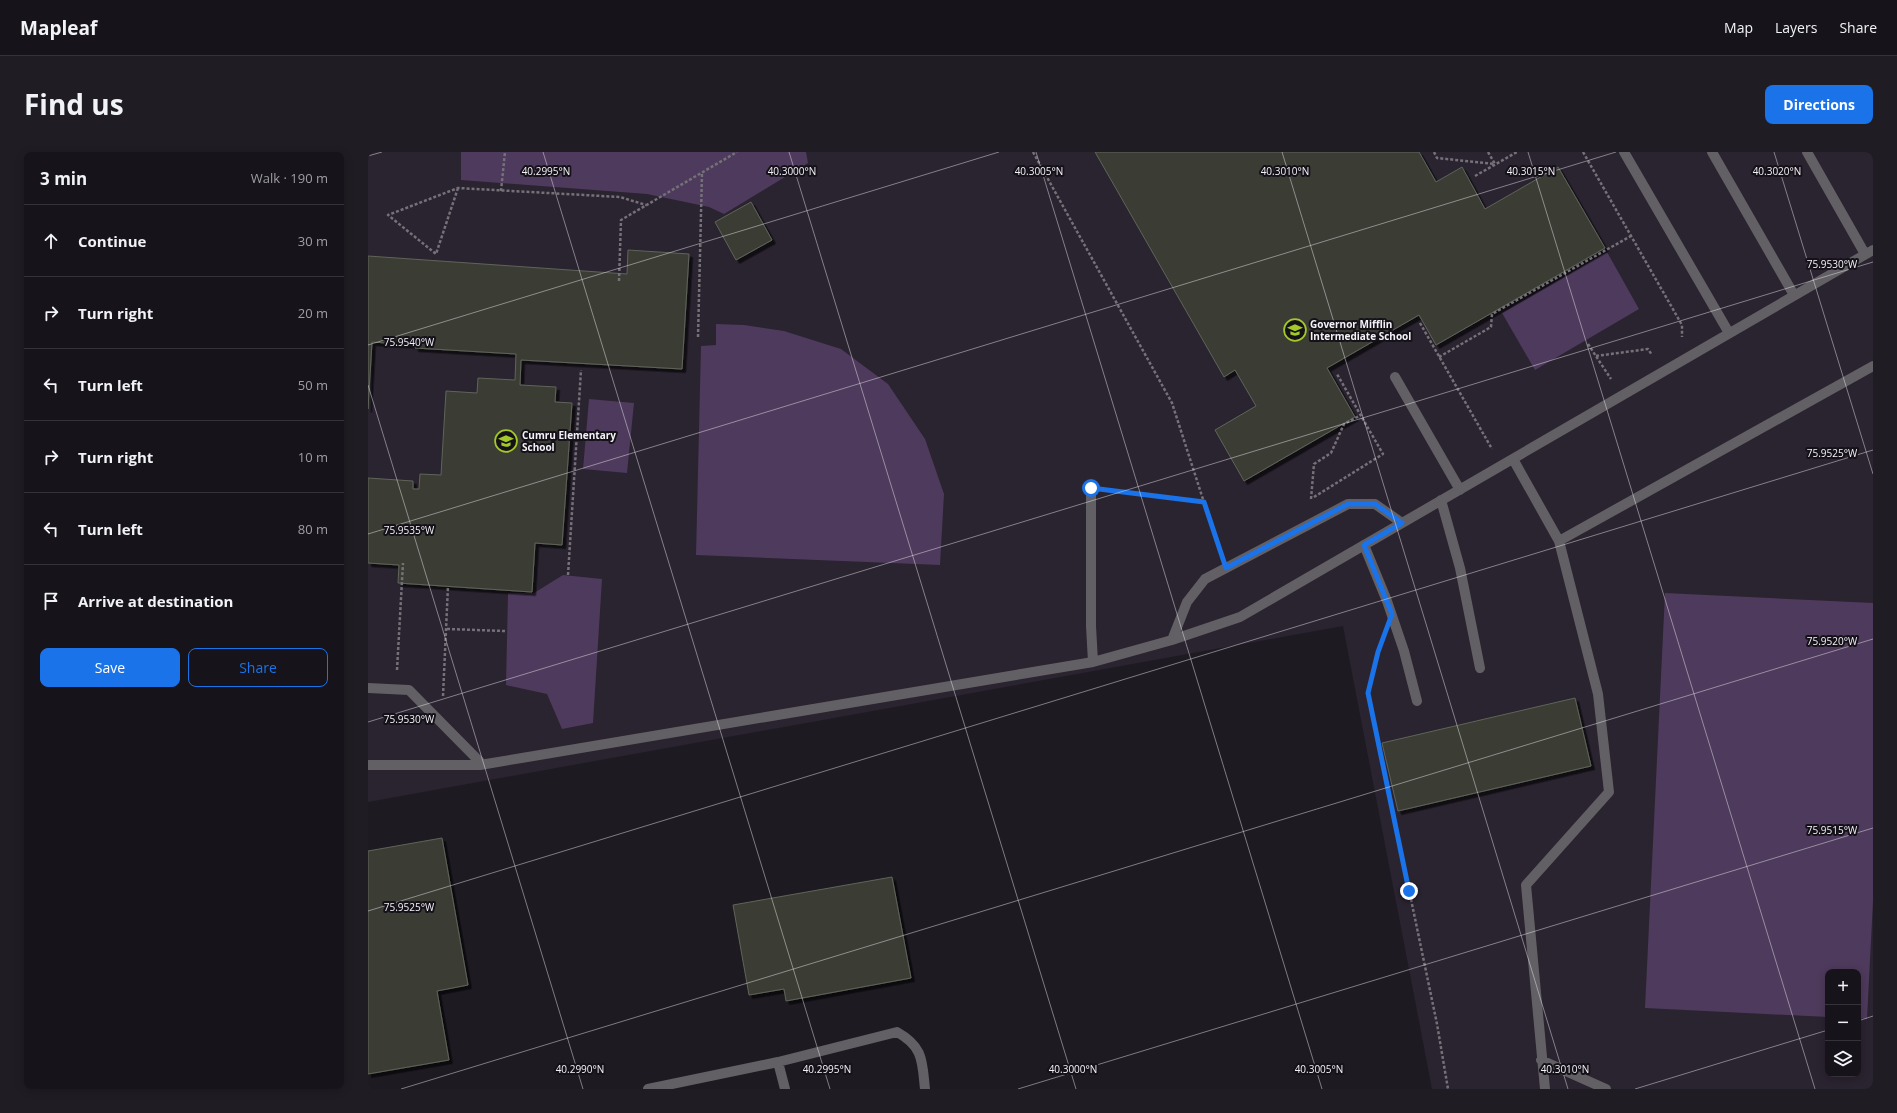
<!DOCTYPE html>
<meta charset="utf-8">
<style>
body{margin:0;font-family:"Open Sans",sans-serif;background:#1f1d23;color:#f1f3f6}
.controls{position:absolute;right:12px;bottom:12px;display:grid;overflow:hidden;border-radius:8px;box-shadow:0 2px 10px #0003}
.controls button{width:36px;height:36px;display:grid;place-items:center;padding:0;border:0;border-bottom:1px solid #353339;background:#16141a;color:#f1f3f6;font:20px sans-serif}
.stop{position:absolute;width:12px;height:12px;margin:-9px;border:3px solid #1a73e8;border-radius:50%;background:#fff}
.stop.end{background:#1a73e8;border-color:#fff;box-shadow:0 1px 4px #0008}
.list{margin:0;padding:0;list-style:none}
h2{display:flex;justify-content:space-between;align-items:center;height:52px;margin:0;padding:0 16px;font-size:17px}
h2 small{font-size:13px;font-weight:400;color:#9e9ea2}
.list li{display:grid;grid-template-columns:26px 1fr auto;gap:12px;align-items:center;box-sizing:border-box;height:72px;padding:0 16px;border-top:1px solid #353339}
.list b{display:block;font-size:15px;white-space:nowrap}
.list em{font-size:13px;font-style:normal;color:#9e9ea2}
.actions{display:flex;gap:8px;padding:12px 16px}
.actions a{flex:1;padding:9px 0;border:1px solid #1a73e8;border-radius:8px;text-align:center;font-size:14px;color:#1a73e8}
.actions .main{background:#1a73e8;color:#fff}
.icon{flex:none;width:22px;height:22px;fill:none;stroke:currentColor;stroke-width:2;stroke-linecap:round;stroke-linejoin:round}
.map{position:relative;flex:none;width:1505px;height:937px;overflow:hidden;border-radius:8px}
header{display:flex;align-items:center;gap:24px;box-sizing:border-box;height:56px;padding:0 20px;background:#16141a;border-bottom:1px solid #353339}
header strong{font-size:19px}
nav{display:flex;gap:22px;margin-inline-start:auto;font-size:14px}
.intro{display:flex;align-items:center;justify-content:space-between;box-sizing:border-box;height:96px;padding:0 24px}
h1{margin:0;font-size:28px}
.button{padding:10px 18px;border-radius:8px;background:#1a73e8;color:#fff;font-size:14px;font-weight:700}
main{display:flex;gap:24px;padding:0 24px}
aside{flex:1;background:#16141a;border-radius:8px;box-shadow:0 2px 10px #0003}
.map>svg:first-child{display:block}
.built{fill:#2a2330;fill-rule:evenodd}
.green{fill:#4e3a5c}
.building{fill:#3a3e34;stroke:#606459;filter:url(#shadow)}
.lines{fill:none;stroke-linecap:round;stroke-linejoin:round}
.path{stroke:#757178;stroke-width:2.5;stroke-dasharray:3 2;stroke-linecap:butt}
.lane{stroke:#626064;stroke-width:10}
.route{stroke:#1a73e8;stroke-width:5}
.ticks{fill:none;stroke:#f4f1f7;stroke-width:1;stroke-opacity:0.45}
.labels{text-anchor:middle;stroke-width:4;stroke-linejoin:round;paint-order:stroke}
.poi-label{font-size:10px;font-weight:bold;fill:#f4f1f7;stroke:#151119;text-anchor:start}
.ticks-label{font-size:10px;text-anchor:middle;fill:#f4f1f7;stroke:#151119;stroke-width:4;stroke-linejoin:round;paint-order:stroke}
</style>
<header>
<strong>Mapleaf</strong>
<nav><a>Map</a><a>Layers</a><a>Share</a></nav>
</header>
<div class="intro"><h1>Find us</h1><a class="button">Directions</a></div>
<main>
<aside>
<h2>3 min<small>Walk · 190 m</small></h2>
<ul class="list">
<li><svg class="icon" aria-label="ahead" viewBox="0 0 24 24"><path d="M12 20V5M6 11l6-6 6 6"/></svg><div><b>Continue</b></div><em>30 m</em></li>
<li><svg class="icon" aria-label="right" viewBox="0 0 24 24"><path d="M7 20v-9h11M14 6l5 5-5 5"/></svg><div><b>Turn right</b></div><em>20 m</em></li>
<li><svg class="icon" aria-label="left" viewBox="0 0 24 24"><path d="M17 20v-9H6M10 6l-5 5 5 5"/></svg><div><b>Turn left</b></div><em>50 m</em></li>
<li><svg class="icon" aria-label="right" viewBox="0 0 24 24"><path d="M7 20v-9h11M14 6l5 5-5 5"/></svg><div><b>Turn right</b></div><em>10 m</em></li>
<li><svg class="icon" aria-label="left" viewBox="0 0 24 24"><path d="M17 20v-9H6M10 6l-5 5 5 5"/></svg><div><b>Turn left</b></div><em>80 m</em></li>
<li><svg class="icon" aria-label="arrive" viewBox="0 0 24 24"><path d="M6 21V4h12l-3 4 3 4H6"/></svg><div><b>Arrive at destination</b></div></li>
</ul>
<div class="actions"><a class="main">Save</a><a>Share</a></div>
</aside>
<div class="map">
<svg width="1505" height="937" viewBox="0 0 1505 937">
<defs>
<filter id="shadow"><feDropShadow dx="3.5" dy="3.5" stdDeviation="0" flood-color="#0009"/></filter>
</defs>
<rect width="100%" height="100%" fill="#1e1a22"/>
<path class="built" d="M0,0H1505V937H1064L975,474L0,650ZM1460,820H1490V922H1460Z"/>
<path class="green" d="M93,0H438L440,11L356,62L341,55L279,42L93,28Z
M1239,100L1271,157L1167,218L1134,161Z
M348,172L376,173L416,179L473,197L520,232L557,287L576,342L572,413L328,403L333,194L348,193Z
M221,247L266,251L259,321L215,317Z
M195,423L234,427L225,571L194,577L179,542L138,533L140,441H166Z
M1297,441L1505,451V749L1499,867L1490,866V820H1460V865L1277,856Z"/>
<path class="building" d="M727,0H1051L1068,30L1094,15L1117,57L1190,15L1237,96L1068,193L1051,163L959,216L987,265L876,329L847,278L888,254L867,218L856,225Z
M383,50L404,88L368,108L347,70Z
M260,98L321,102L314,217L153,208L152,233L188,235L187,250L204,251L194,393L167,391L164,440L30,431L31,413L0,411V326L45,329V337H51L52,322L73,323L78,239L109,241L110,226L147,228L148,202L47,196V193L4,190L0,257V104L259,122Z
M1207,546L1223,614L1030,659L1014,591Z
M74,686L100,833L69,839L81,908L0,922V699Z
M524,725L543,826L418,849L416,837L381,843L365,753Z"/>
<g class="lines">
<path class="path" d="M665,0L804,251L851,397
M1066,0L1069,6L1127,12
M1120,0L1127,12
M1215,0L1314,173V185
M1107,24L1149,0
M90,36L68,102L20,63L90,36L252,45L278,53
M133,39L137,0
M251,129L253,68L369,0
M1052,171L1124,297
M330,185L334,21
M1220,192L1243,227
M1228,204L1280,197L1284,203
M1071,205L1123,175L1124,162L1263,84
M743,338L835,350
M946,345L1015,302L969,222
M943,347L946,312L963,301L976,272L993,263
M200,423L213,218
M79,477L137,479
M1012,493L1000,541L1069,872L1080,937
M29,518L35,411
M75,544L80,434"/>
<path class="lane" d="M1256,0L1361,181
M1344,0L1426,143
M1439,0L1497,102
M1027,225L1092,338
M1145,307L1191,389
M723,335V474L725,510
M1073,348L1092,416L1112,516
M996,393L1019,449L1036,499L1049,549
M804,488L819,450L837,427L980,352H1007L1034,371
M0,536L41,538L114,612
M0,613H112L725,510L804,488L872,465L1505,98
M1173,908L1238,937
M410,910L417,937
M280,937L410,910L529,880C556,895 554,910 557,937
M1177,937L1158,733L1241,640L1230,542L1191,389L1505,214"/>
</g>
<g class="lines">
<path class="route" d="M723,336L836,350L858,416L980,352H1007L1034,371L996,393L1024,462L1010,500L1000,541L1041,739"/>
</g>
<path class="ticks" d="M175,0L462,937M421,0L708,937M668,0L954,937M914,0L1200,937M1160,0L1447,937M1406,0L1505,322M0,4L14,0M0,193L631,0M0,233L215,937M0,382L1248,0M0,570L1505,110M0,759L1505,298M1490,869L1505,864M33,937L1505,487M650,937L1505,676M1267,937L1460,878"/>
<defs>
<g id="school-ring" transform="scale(1.15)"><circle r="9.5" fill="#151119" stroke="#a2c928" stroke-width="1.5"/><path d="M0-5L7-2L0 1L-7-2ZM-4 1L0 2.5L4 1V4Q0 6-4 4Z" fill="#a2c928"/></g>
</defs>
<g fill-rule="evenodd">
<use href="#school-ring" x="927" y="178"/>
<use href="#school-ring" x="138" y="289"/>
</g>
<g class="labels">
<g class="poi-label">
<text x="942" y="176">Governor Mifflin<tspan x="942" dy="12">Intermediate School</tspan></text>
<text x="154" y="287">Cumru Elementary<tspan x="154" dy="12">School</tspan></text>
</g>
</g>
<g class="ticks-label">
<text x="178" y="23">40.2995°N</text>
<text x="424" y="23">40.3000°N</text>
<text x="671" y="23">40.3005°N</text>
<text x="917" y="23">40.3010°N</text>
<text x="1163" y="23">40.3015°N</text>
<text x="1409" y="23">40.3020°N</text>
<text x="1464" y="116">75.9530°W</text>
<text x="41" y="194">75.9540°W</text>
<text x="1464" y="305">75.9525°W</text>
<text x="41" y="382">75.9535°W</text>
<text x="1464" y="493">75.9520°W</text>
<text x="41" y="571">75.9530°W</text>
<text x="1464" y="682">75.9515°W</text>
<text x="41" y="759">75.9525°W</text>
<text x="212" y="921">40.2990°N</text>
<text x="459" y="921">40.2995°N</text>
<text x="705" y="921">40.3000°N</text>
<text x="951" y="921">40.3005°N</text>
<text x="1197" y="921">40.3010°N</text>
</g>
</svg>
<div class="controls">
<button>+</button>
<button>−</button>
<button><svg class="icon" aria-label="layers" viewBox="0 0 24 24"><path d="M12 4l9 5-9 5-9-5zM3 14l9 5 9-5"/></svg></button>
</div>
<div class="stop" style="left:723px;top:336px"></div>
<div class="stop end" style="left:1041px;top:739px"></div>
</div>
</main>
